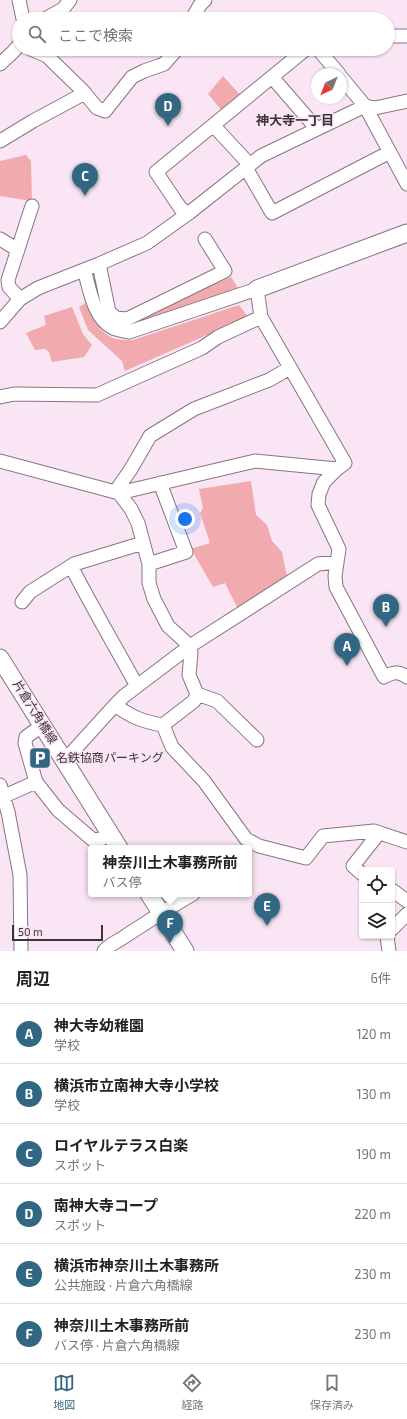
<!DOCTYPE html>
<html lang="ja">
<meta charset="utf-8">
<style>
body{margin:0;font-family:"Exo 2","Noto Sans JP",sans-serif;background:#f2f2f2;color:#222}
.controls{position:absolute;right:12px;bottom:12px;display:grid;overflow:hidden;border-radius:4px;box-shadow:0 1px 3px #0004}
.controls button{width:36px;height:36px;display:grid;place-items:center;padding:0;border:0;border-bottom:1px solid #e0e0e0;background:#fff;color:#222;font:20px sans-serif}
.compass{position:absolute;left:311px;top:68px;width:36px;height:36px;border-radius:50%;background:#fff;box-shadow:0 1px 3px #0004;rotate:223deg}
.scale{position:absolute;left:12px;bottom:10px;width:91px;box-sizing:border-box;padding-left:4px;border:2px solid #3c343a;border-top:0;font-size:11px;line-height:14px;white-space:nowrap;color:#3c343a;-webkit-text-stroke:3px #f9e5f4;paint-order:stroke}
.you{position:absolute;left:185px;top:519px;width:14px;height:14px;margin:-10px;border:3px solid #fff;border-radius:50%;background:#1a73e8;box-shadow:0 0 0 6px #1a73e833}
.badge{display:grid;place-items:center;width:26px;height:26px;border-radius:50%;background:#316783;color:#fff;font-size:13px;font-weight:700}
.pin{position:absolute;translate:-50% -33px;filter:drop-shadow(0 1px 2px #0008)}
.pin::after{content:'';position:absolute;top:21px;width:14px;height:12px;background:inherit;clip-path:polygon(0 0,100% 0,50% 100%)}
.popup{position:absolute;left:88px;top:845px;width:164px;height:52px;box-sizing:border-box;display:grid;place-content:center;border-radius:4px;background:#fff;filter:drop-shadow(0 1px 3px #0005);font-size:13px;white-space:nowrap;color:#767676}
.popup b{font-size:15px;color:#222}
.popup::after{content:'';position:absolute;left:50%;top:100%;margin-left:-8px;border:8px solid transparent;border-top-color:#fff}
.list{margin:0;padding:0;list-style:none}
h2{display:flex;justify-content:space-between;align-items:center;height:52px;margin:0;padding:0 16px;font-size:17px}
h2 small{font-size:13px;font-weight:400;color:#767676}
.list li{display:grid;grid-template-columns:26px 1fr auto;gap:12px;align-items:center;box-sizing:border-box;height:60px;padding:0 16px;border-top:1px solid #e0e0e0}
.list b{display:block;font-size:15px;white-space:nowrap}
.list p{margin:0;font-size:13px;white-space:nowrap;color:#767676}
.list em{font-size:13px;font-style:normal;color:#767676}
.icon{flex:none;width:22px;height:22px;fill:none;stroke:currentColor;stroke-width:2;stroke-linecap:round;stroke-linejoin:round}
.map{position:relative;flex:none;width:407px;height:951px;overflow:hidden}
.search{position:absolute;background:#fff;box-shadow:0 1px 3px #0004;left:12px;right:12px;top:12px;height:44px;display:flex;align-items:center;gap:10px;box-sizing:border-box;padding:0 14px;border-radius:22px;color:#767676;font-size:15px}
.sheet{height:412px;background:#fff}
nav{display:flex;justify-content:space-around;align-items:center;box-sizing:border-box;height:56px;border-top:1px solid #e0e0e0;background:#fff;font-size:11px;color:#767676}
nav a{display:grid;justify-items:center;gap:2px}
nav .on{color:#316783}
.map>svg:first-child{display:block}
.green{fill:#f1aaae}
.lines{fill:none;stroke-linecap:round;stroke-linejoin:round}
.minor-casing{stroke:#877582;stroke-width:15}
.tertiary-casing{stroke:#877582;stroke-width:19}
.minor{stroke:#fff;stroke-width:13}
.tertiary{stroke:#fff;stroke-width:17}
.labels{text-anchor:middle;stroke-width:3;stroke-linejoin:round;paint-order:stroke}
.street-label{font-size:12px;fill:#3c343a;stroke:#f9e5f4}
.poi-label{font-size:12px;fill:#3c343a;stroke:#f9e5f4;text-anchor:start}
.neighbourhood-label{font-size:13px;font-weight:bold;fill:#3c343a;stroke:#f9e5f4}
</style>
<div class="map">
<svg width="407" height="951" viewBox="0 0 407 951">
<rect width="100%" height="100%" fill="#f9e5f4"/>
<path class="green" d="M223,76L241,96L223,112L208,94Z
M26,155L31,161L32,201L0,196V161Z
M231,277L238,288L129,325V322Z
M87,302C93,317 99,334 116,339C121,340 128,340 133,340L239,305L248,317L125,371L122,361L88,330L79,307Z
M72,307L83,334L92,345L84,357L52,362L49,352L45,349L35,350L26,333L46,325L44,316Z
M251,481L256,515L267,525L272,541L282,552L287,577L238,609L225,583L213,587L191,549L210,543L200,513L203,508L199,489Z"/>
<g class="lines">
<g class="minor-casing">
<path id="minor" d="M19,0L23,19
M45,19L63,9L70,0
M192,19L200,5L205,0
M388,36H407
M31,49L47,56L82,90L97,108L105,111L132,77L144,71L164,64L177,49
M318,49L339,74
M0,64L13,52L19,45
M272,77L317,129
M341,77L365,106L407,184
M213,125L250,165
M0,141L33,121L85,93
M246,168L272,213L390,152
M189,213L181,209L156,172L306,49
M0,239L18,250
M99,264L109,312L116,318L127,319L225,271L205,239
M84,270C90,289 93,318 113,328C118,330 124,331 129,332L257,289L261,317L345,463L337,469L324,482L319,494L318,505L339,549L335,576L336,587L384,677C393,672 398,671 407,677
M20,299L9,287L8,280L32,206
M0,322L20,299L38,288L99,264L147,243L189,213L261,156L365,106L375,108L407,101
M0,397L14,394L97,395L202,348L218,337L261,317
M0,461L119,493L255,461L337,469
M115,492L131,469L150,436L194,409L269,380L290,368
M119,493L131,509L138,523L149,564V583L154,599L168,626L190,646L191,653L189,675L197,694L217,701L257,740
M337,562L318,564L190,646L124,696L115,705C131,717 144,722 163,725L172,747L204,781L246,839L259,846L306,858L323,836L374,831L407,842
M149,564L186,552L160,483
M71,566C92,607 115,646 137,686
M22,602L30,592L74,564L143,543
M43,725L26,737L25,743L36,782L58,810L93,840L101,839L110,834
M163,725L194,701L197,694
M65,760L115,705
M0,785L8,812L20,875L21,951
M0,798L36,782
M362,874L353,866L379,833
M392,890L407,901
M392,929L407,914
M387,936L389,951
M104,951C110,944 117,942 124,937C147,922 170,907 193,894"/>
</g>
<g class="tertiary-casing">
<path id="tertiary" d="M257,289L407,233
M0,658L119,848
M149,894L185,951"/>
</g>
<use href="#minor" class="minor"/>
<use href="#tertiary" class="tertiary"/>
</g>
<defs>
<g id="parking-square" transform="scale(1.15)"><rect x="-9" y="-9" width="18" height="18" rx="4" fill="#316783" stroke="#f9e5f4"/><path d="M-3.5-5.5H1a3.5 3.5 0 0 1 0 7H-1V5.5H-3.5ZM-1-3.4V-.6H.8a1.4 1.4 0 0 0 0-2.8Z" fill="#fff"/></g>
</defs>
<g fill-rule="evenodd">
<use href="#parking-square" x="40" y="758"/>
</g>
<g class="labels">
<g class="street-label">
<text transform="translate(35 712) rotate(58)" y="4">片倉六角橋線</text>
</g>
<g class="poi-label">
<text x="56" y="762">名鉄協商パーキング</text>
</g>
<g class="neighbourhood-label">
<text x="295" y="125">神大寺一丁目</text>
</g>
</g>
</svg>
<div class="controls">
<button><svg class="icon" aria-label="locate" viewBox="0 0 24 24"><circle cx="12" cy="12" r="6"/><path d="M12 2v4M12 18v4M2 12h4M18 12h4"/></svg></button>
<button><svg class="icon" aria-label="layers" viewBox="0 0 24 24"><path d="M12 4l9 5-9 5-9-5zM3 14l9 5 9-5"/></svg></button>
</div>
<svg class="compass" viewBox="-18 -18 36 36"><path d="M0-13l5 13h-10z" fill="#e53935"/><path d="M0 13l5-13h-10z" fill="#767676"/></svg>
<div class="scale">50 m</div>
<div class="you"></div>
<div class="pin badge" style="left:347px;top:666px">A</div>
<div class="pin badge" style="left:386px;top:627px">B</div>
<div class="pin badge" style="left:85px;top:196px">C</div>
<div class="pin badge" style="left:168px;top:126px">D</div>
<div class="pin badge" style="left:267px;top:926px">E</div>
<div class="pin badge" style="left:170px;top:943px">F</div>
<div class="popup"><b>神奈川土木事務所前</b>バス停</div>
<div class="search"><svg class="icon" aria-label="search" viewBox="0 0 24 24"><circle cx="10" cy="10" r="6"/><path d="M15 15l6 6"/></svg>ここで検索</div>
</div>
<section class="sheet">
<h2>周辺<small>6件</small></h2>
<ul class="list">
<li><span class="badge">A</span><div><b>神大寺幼稚園</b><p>学校</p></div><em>120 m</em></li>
<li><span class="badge">B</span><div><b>横浜市立南神大寺小学校</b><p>学校</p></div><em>130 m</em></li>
<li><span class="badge">C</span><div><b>ロイヤルテラス白楽</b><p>スポット</p></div><em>190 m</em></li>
<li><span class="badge">D</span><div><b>南神大寺コープ</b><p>スポット</p></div><em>220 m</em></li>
<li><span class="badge">E</span><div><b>横浜市神奈川土木事務所</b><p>公共施設 · 片倉六角橋線</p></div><em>230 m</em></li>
<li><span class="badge">F</span><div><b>神奈川土木事務所前</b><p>バス停 · 片倉六角橋線</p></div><em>230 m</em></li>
</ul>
</section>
<nav>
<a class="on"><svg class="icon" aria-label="map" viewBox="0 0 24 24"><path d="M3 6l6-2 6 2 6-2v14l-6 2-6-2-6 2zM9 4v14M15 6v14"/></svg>地図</a>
<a><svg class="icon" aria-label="directions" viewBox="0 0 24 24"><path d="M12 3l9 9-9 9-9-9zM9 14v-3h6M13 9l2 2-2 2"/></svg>経路</a>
<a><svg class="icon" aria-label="saved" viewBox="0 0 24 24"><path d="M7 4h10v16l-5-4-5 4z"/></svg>保存済み</a>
</nav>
